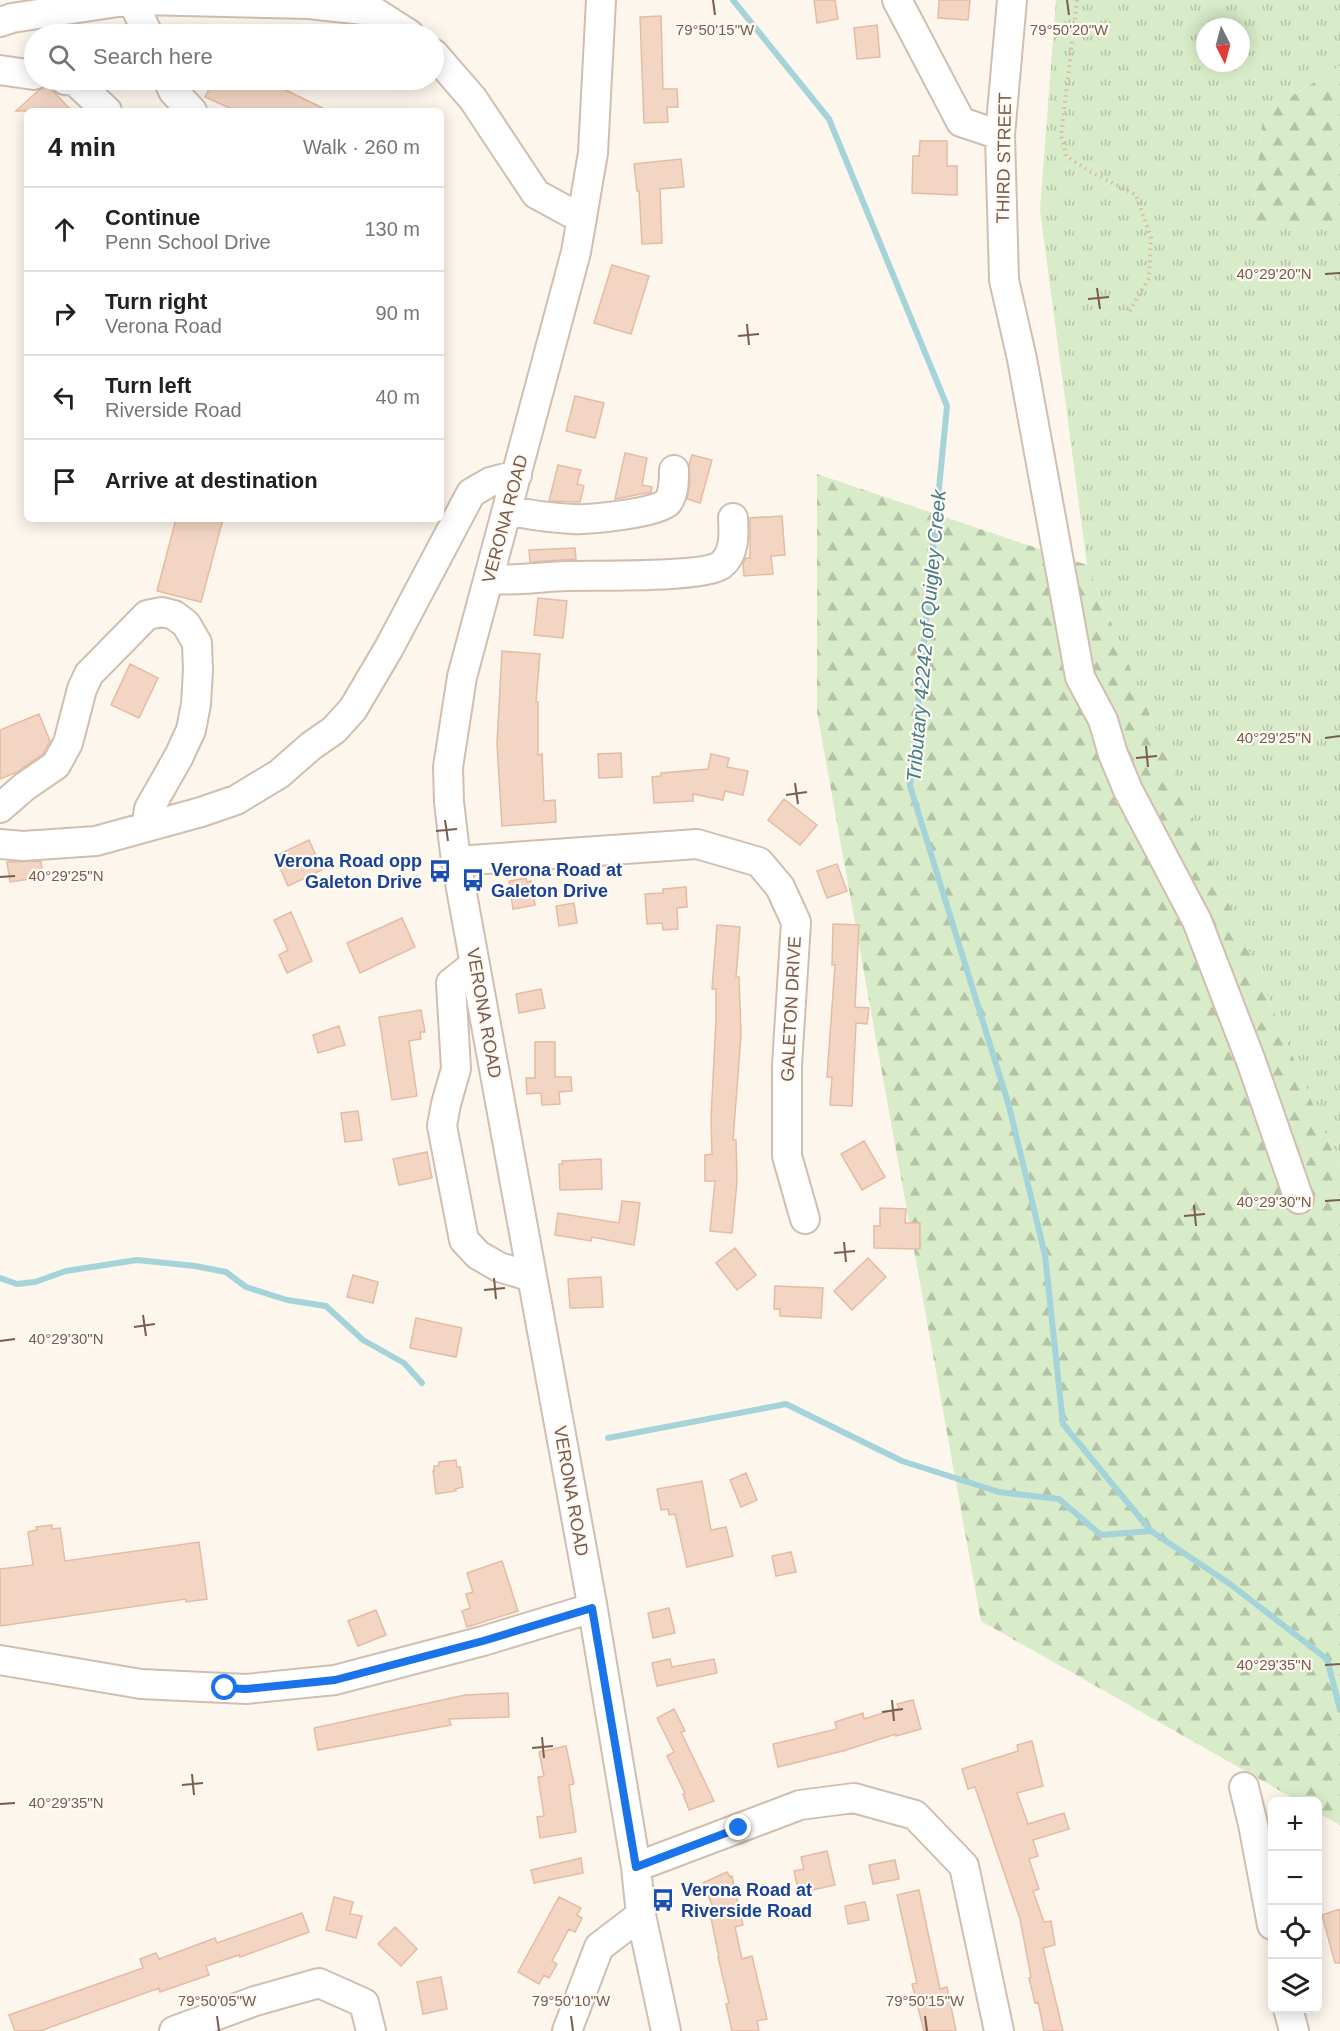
<!DOCTYPE html>
<meta charset="utf-8">
<style>
body{margin:0;font-family:Helvetica,sans-serif;background:#f2f2f2;color:#202124}
.controls{position:absolute;right:18px;bottom:18px;display:grid;overflow:hidden;border-radius:9px;box-shadow:0 3px 15px #0003}
.controls button{width:54px;height:54px;display:grid;place-items:center;padding:0;border:0;border-bottom:2px solid #e0e0e0;background:#fff;color:#202124;font:30px sans-serif}
.compass{position:absolute;left:1196px;top:18px;width:54px;height:54px;border-radius:50%;background:#fff;box-shadow:0 3px 15px #0003;rotate:174deg}
.stop{position:absolute;width:18px;height:18px;margin:-14px;border:4px solid #1a73e8;border-radius:50%;background:#fff}
.stop.end{background:#1a73e8;border-color:#fff;box-shadow:0 2px 6px #0008}
.list{margin:0;padding:0;list-style:none}
h2{display:flex;justify-content:space-between;align-items:center;height:78px;margin:0;padding:0 24px;font-size:26px}
h2 small{font-size:20px;font-weight:400;color:#757577}
.list li{display:grid;grid-template-columns:39px 1fr auto;gap:18px;align-items:center;box-sizing:border-box;height:84px;padding:0 24px;border-top:2px solid #e0e0e0}
.list b{display:block;font-size:22px;white-space:nowrap}
.list p{margin:0;font-size:20px;white-space:nowrap;color:#757577}
.list em{font-size:20px;font-style:normal;color:#757577}
.icon{flex:none;width:33px;height:33px;fill:none;stroke:currentColor;stroke-width:2;stroke-linecap:round;stroke-linejoin:round}
.map{position:relative;flex:none;width:1340px;height:2031px;overflow:hidden}
.search{position:absolute;background:#fff;box-shadow:0 3px 15px #0003;left:24px;top:24px;width:420px;height:66px;display:flex;align-items:center;gap:15px;box-sizing:border-box;padding:0 21px;border-radius:33px;color:#757577;font-size:22px}
.panel{position:absolute;background:#fff;box-shadow:0 3px 15px #0003;left:24px;top:108px;width:420px;height:414px;border-radius:9px}
.map>svg:first-child{display:block}
.grass{fill:url(#grass-tufts);fill-rule:evenodd}
.forest{fill:url(#forest-firs)}
.lines{fill:none;stroke-linecap:round;stroke-linejoin:round}
.stream{stroke:#a5d3da;stroke-width:6}
.building{fill:#f3d5c3;stroke:#e6bba3;stroke-width:1.5}
.minor-casing{stroke:#d1beb0;stroke-width:32}
.path{stroke:#d9b8a5;stroke-width:4;stroke-dasharray:1.5 4.5;stroke-linecap:butt}
.minor{stroke:#fff;stroke-width:28}
.route{stroke:#1a73e8;stroke-width:8}
.ticks{fill:none;stroke:#7a5c4d;stroke-width:2}
.labels{text-anchor:middle;stroke-width:4.5;stroke-linejoin:round;paint-order:stroke}
.street-label{font-size:18px;fill:#7a5c4d;stroke:#fffaf3}
.transit-label{font-size:18px;font-weight:bold;fill:#164399;stroke:#fffaf3;text-anchor:start}
.water-label{font-size:20px;font-style:italic;fill:#437c86;stroke:#fffaf3}
.ticks-label{font-size:15px;text-anchor:middle;fill:#7a5c4d;stroke:#fffaf3;stroke-width:4.5;stroke-linejoin:round;paint-order:stroke}
</style>
<div class="map">
<svg width="1340" height="2031" viewBox="0 0 1340 2031">
<defs>
<pattern id="grass-tufts" width="24" height="20" patternUnits="userSpaceOnUse" patternTransform="scale(1.5)"><rect width="24" height="20" fill="#d8ecc9"/><path d="M3 7l-1-3M5 7V3M7 7l1-3M15 17l-1-3M17 17v-4M19 17l1-3" fill="none" stroke="#b4c2a5"/></pattern>
<pattern id="forest-firs" width="22" height="20" patternUnits="userSpaceOnUse" patternTransform="scale(1.5)"><rect width="22" height="20" fill="#d8ecc9"/><path d="M5 1l3.5 6h-7zM16 11l3.5 6h-7z" fill="#b4c2a5"/></pattern>
</defs>
<rect width="100%" height="100%" fill="#fdf6ec"/>
<path class="grass" d="M1056,0H1340V66L1263,114L1253,222L1340,230V1169L1087,565L1040,210ZM1205,27H1241V63H1205Z"/>
<path class="forest" d="M1340,66V230L1253,222L1263,114Z
M817,474L1087,565L1340,1169V1825L1318,1813V1802L1298,1801L981,1621L817,712Z"/>
<g class="lines">
<path class="stream" d="M733,0L829,119L947,406L910,786L1009,1106L1045,1255L1063,1424L1151,1531L1230,1584L1327,1659L1340,1710
M0,1278L17,1284L35,1282L66,1271L137,1260L195,1266L226,1272L246,1287L287,1300L326,1306L363,1340L404,1363L422,1383
M608,1438L786,1404L902,1461L999,1492L1059,1499L1101,1535L1151,1531"/>
</g>
<path class="building" d="M814,0H835L838,19L817,23Z
M939,0H970L968,20L938,18Z
M661,16L663,89H677L678,107H667L668,122L644,123L640,17Z
M877,25L880,57L857,59L854,28Z
M214,80H265L329,111H236L205,97Z
M47,85L72,111H16L38,91Z
M920,141H947V166H957V195L912,193L913,156H919Z
M681,159L684,187L660,189L662,243L642,244L639,191H637L634,164Z
M612,265L649,276L631,334L594,323Z
M575,396L604,403L595,438L566,431Z
M625,453L647,458L642,485L652,487L651,492L615,499Z
M692,455L712,460L700,503L687,499L690,483L689,465Z
M558,465L581,470L577,484L584,486L580,502L549,501Z
M782,516L785,555L771,556L773,574L744,576L743,564L746,558H750V518Z
M176,519H223L201,602L157,591Z
M575,548L576,559L530,562L529,550Z
M538,598L567,601L563,638L534,635Z
M502,651L540,654L536,702H538V755L542,754L544,801L555,800L556,822L502,826L497,744Z
M130,664L158,678L139,718L111,705Z
M39,714L50,741L43,754L17,772L0,779V730Z
M621,753L622,777L599,778L598,754Z
M711,754L729,758L727,767L748,771L743,795L725,791L723,800L693,794V801L654,803L652,777L661,776V773L708,769Z
M784,799L817,825L800,845L768,820Z
M309,840L322,870L288,886L275,856Z
M41,861L43,877L10,882L7,862Z
M837,864L847,891L827,898L817,871Z
M526,878L527,882L531,881L535,905L513,909L509,881Z
M686,887L687,907L677,908L678,929L663,930L662,923L647,924L645,894L663,893V889Z
M574,903L577,923L559,926L556,906Z
M291,912L312,961L287,973L279,955L288,950L274,920Z
M402,918L415,947L360,973L347,943Z
M833,924L859,925L855,1007L869,1008L867,1024L856,1023L852,1106L830,1105L832,1077H827L835,965H832Z
M717,925L740,927L736,977H739L741,1035L733,1140H736L737,1182L732,1233L710,1231L715,1181H705V1155L712,1154L711,1119L716,1019V989H712Z
M541,989L545,1008L519,1013L516,994Z
M421,1010L425,1032H420L421,1039L409,1041L417,1096L392,1100L379,1017Z
M339,1026L345,1045L318,1053L313,1035Z
M535,1042H555V1077H571L572,1091L559,1092L560,1104L542,1105L541,1093L527,1094L526,1078H535Z
M358,1111L362,1140L345,1142L341,1113Z
M864,1141L885,1177L862,1190L841,1154Z
M427,1152L432,1178L399,1185L393,1159Z
M601,1159L602,1189L560,1190L559,1164H563L562,1161Z
M622,1201L640,1203L634,1245L592,1237L591,1241L555,1235L558,1213L619,1223Z
M880,1208L906,1209L905,1223H920V1249L874,1248V1226H880Z
M735,1248L756,1275L737,1290L716,1263Z
M868,1258L886,1277L852,1310L834,1291Z
M353,1275L378,1282L373,1303L347,1297Z
M601,1277L603,1307L570,1308L568,1279Z
M775,1286L823,1288L821,1318L780,1316V1309H774Z
M416,1318L462,1328L456,1357L410,1348Z
M456,1460L457,1467H460L463,1487L455,1489L456,1491L436,1494L433,1471H434V1466H439V1462Z
M746,1473L757,1500L741,1507L730,1480Z
M702,1481L711,1530L726,1527L733,1556L687,1567L675,1514L669,1515L668,1509L661,1510L657,1489Z
M52,1525V1529L60,1528L65,1561L199,1542L207,1599L186,1602V1599L0,1626V1569L33,1565L28,1532L37,1530L36,1527Z
M791,1552L796,1572L776,1576L772,1556Z
M502,1561L518,1611L467,1627L462,1611L470,1608L466,1594L473,1592L467,1573Z
M669,1608L675,1633L653,1638L648,1613Z
M376,1610L386,1635L358,1646L348,1621Z
M670,1659L672,1667L714,1659L717,1673L657,1686L652,1663Z
M508,1693L509,1717L449,1719L451,1725L318,1750L314,1728L465,1695Z
M913,1700L921,1729L896,1736V1734L843,1751L778,1767L773,1744L837,1729L835,1722L863,1713L864,1719L899,1708L897,1704Z
M674,1709L685,1731L681,1732L714,1801L689,1810L683,1794L685,1793L667,1756L674,1752L657,1718Z
M1032,1741L1043,1786L1017,1793L1028,1824L1064,1813L1069,1829L1033,1840L1038,1856L1029,1859L1039,1889L1033,1891L1044,1922L1051,1921L1055,1945L1043,1948L1063,2031H1044L1038,2002L1035,2003L1029,1978L1031,1977L1020,1919L975,1787L968,1789L962,1769L1018,1751L1017,1745Z
M566,1746L574,1784L569,1785L576,1832L540,1838L537,1817L544,1816L538,1777L544,1776L539,1752Z
M827,1851L835,1885L799,1893L794,1871L804,1869L801,1857Z
M581,1858L583,1873L534,1883L531,1870Z
M895,1860L899,1879L873,1884L869,1865Z
M727,1872L730,1877L732,1876L743,1925L735,1927L742,1959L752,1956L767,2019L757,2021L759,2031H732L726,2004L729,2003L718,1957H719L711,1918L717,1917L703,1883Z
M919,1890L940,1989L947,1987L956,2031H924L912,1984L917,1983L897,1895Z
M334,1897L353,1902L350,1914L362,1916L356,1938L326,1930Z
M559,1897L581,1908L577,1915L582,1918L575,1932L569,1929L552,1961L557,1964L549,1978L544,1975L539,1984L518,1972Z
M865,1902L869,1920L848,1924L845,1906Z
M1340,1909V1963H1335L1322,1915Z
M302,1913L309,1932L240,1957L239,1955L206,1966L209,1975L160,1992L159,1988L40,2031H15L9,2015L143,1968L140,1959L156,1953L159,1959L215,1938L217,1943Z
M395,1927L417,1949L401,1966L378,1944Z
M441,1977L447,2009L423,2014L417,1982Z"/>
<g class="lines">
<g class="minor-casing">
<path id="minor" d="M132,0L148,34
M142,0L309,4L373,11L409,34
M601,0L593,153L576,252L462,677L448,767L449,802L456,861L592,1604L636,1867L641,1915L666,2031
M897,0L961,122L1000,135
M1012,0L1000,135L1004,280L1022,359L1080,677L1103,720L1113,754L1128,790L1197,921L1251,1061L1299,1199
M0,22L12,18L131,0
M434,54L473,99L536,194L582,219
M0,70L34,75
M65,80L75,81L107,111
M168,80L173,91L192,111
M507,510C529,515 550,518 572,519C588,520 659,513 668,502C674,493 674,481 674,470
M489,579C515,581 540,577 567,576C595,575 703,578 721,565C735,554 734,534 733,518
M0,808L24,787L56,765L68,743L82,689L89,674L147,615L162,612L174,615L186,624L197,643L198,670L196,704L191,730L179,756L149,809L146,827
M0,844L23,846L96,841L201,812L236,800L279,774L311,746L334,730L353,709L389,648L471,493L490,482L517,475
M456,861L697,844L759,862L780,887L796,922L787,1065V1156L805,1219
M475,964L451,983L456,1069L446,1104L442,1126L464,1240L478,1255L499,1267L532,1277
M0,1660L141,1684L246,1689L335,1680L483,1641L592,1608
M1244,1787L1253,1824L1272,1925
M636,1867L800,1805L854,1798L915,1815L964,1866L999,2031
M1288,2008L1294,2031
M174,2031L255,2001L319,1983L364,2003L371,2031
M567,2031L599,1947L641,1915"/>
</g>
<path class="path" d="M1077,0L1061,136L1066,156L1091,172L1136,195L1151,238L1149,278L1129,312"/>
<use href="#minor" class="minor"/>
</g>
<g class="lines">
<path class="route" d="M225,1688L246,1689L335,1680L483,1641L592,1608L636,1867L739,1828"/>
</g>
<path class="ticks" d="M713,0L715,15M1067,0L1069,15M1325,274L1340,273M1097,288L1100,309M1088,299L1109,297M747,324L749,345M738,336L759,334M1325,738L1340,736M1146,746L1148,767M1136,758L1157,756M795,783L798,804M786,795L807,792M445,820L448,841M436,831L457,829M0,877L15,876M1325,1201L1340,1200M1194,1205L1196,1226M1184,1216L1205,1214M844,1242L846,1262M834,1253L855,1251M494,1278L496,1299M484,1290L505,1288M143,1315L146,1336M134,1327L155,1324M0,1341L15,1339M1325,1665L1340,1664M892,1700L894,1721M882,1712L903,1709M542,1737L544,1758M532,1748L553,1746M192,1774L194,1795M182,1785L203,1783M0,1804L15,1803M217,2016L219,2031M571,2016L573,2031M925,2016L927,2031"/>
<defs>
<g id="bus-bare" transform="scale(1.8)"><path d="M-5-6H5V4H4V6H2V4H-2V6H-4V4H-5ZM-3.5-4V0h7V-4ZM-3.5 1.2v1.5H-2V1.2ZM2 1.2v1.5H3.5V1.2Z" fill="#1a4fb4" stroke="#fffaf3" stroke-width="2.5" paint-order="stroke"/></g>
</defs>
<g fill-rule="evenodd">
<use href="#bus-bare" x="440" y="871"/>
<use href="#bus-bare" x="473" y="880"/>
<use href="#bus-bare" x="663" y="1900"/>
</g>
<g class="labels">
<g class="street-label">
<text transform="translate(1004 158) rotate(-89)" y="6">THIRD STREET</text>
<text transform="translate(505 519) rotate(-75)" y="6">VERONA ROAD</text>
<text transform="translate(791 1009) rotate(-87)" y="6">GALETON DRIVE</text>
<text transform="translate(484 1013) rotate(80)" y="6">VERONA ROAD</text>
<text transform="translate(571 1491) rotate(80)" y="6">VERONA ROAD</text>
</g>
<g class="transit-label">
<text x="422" y="867" text-anchor="end">Verona Road opp<tspan x="422" dy="21">Galeton Drive</tspan></text>
<text x="491" y="876">Verona Road at<tspan x="491" dy="21">Galeton Drive</tspan></text>
<text x="681" y="1896">Verona Road at<tspan x="681" dy="21">Riverside Road</tspan></text>
</g>
<g class="water-label">
<text transform="translate(926 636) rotate(-85)" y="7">Tributary 42242 of Quigley Creek</text>
</g>
</g>
<g class="ticks-label">
<text x="715" y="35">79°50'15"W</text>
<text x="1069" y="35">79°50'20"W</text>
<text x="1274" y="279">40°29'20"N</text>
<text x="1274" y="743">40°29'25"N</text>
<text x="66" y="881">40°29'25"N</text>
<text x="1274" y="1207">40°29'30"N</text>
<text x="66" y="1344">40°29'30"N</text>
<text x="1274" y="1670">40°29'35"N</text>
<text x="66" y="1808">40°29'35"N</text>
<text x="217" y="2006">79°50'05"W</text>
<text x="571" y="2006">79°50'10"W</text>
<text x="925" y="2006">79°50'15"W</text>
</g>
</svg>
<div class="controls">
<button>+</button>
<button>−</button>
<button><svg class="icon" aria-label="locate" viewBox="0 0 24 24"><circle cx="12" cy="12" r="6"/><path d="M12 2v4M12 18v4M2 12h4M18 12h4"/></svg></button>
<button><svg class="icon" aria-label="layers" viewBox="0 0 24 24"><path d="M12 4l9 5-9 5-9-5zM3 14l9 5 9-5"/></svg></button>
</div>
<svg class="compass" viewBox="-18 -18 36 36"><path d="M0-13l5 13h-10z" fill="#e53935"/><path d="M0 13l5-13h-10z" fill="#757577"/></svg>
<div class="stop" style="left:225px;top:1688px"></div>
<div class="stop end" style="left:739px;top:1828px"></div>
<div class="search"><svg class="icon" aria-label="search" viewBox="0 0 24 24"><circle cx="10" cy="10" r="6"/><path d="M15 15l6 6"/></svg>Search here</div>
<section class="panel">
<h2>4 min<small>Walk · 260 m</small></h2>
<ul class="list">
<li><svg class="icon" aria-label="ahead" viewBox="0 0 24 24"><path d="M12 20V5M6 11l6-6 6 6"/></svg><div><b>Continue</b><p>Penn School Drive</p></div><em>130 m</em></li>
<li><svg class="icon" aria-label="right" viewBox="0 0 24 24"><path d="M7 20v-9h11M14 6l5 5-5 5"/></svg><div><b>Turn right</b><p>Verona Road</p></div><em>90 m</em></li>
<li><svg class="icon" aria-label="left" viewBox="0 0 24 24"><path d="M17 20v-9H6M10 6l-5 5 5 5"/></svg><div><b>Turn left</b><p>Riverside Road</p></div><em>40 m</em></li>
<li><svg class="icon" aria-label="arrive" viewBox="0 0 24 24"><path d="M6 21V4h12l-3 4 3 4H6"/></svg><div><b>Arrive at destination</b></div></li>
</ul>
</section>
</div>
